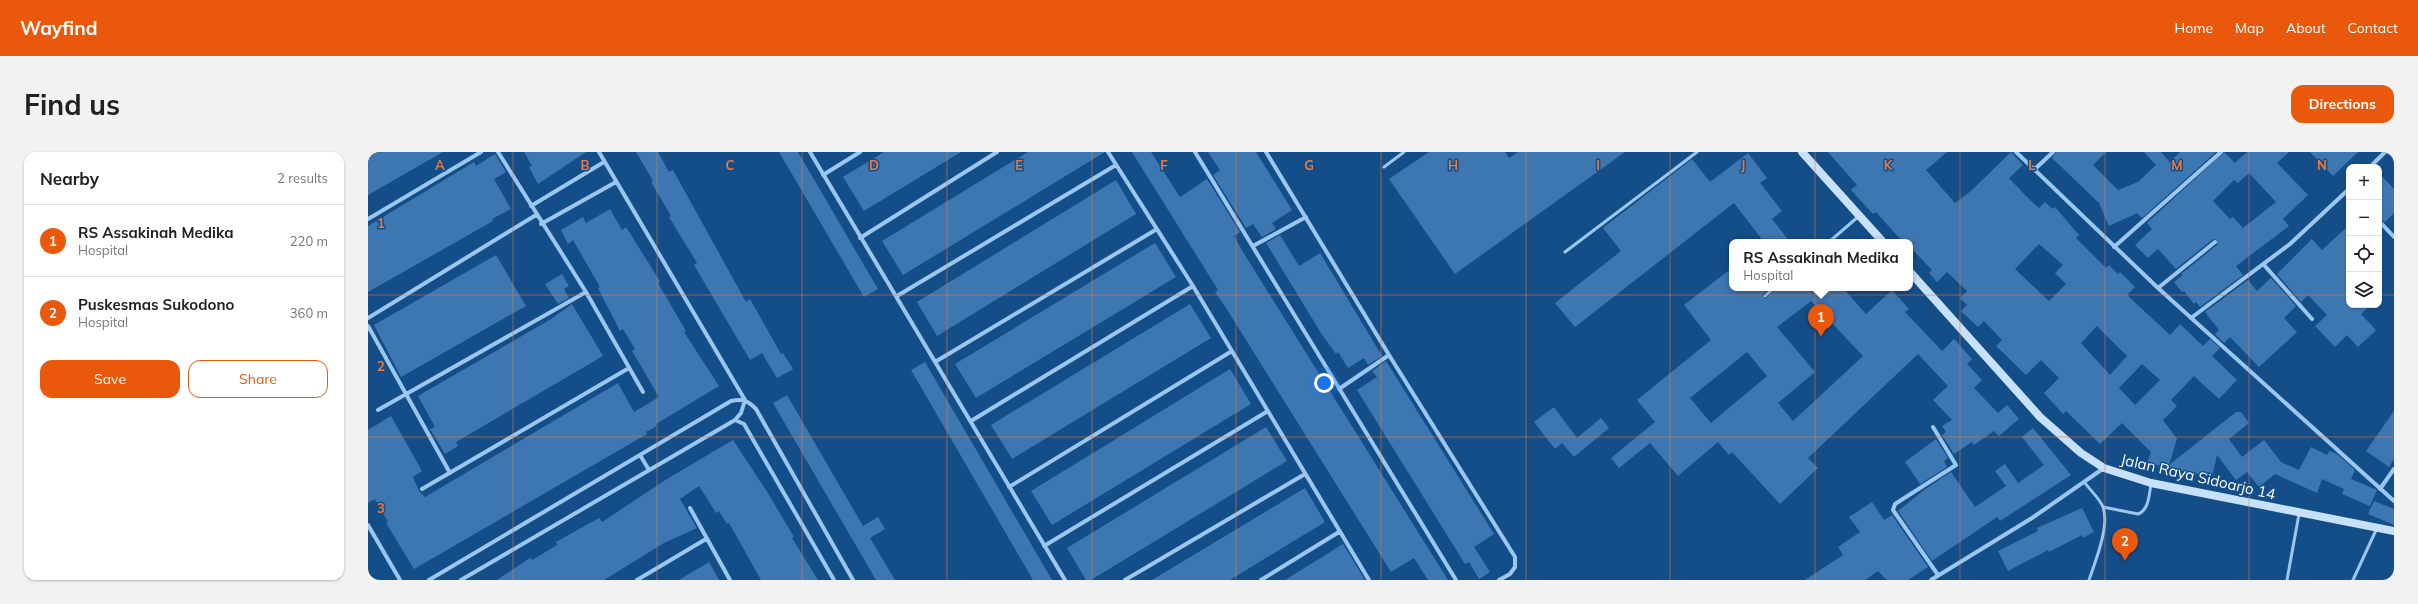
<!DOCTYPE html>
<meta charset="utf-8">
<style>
body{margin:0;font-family:Mulish,sans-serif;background:#f2f2f2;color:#202124}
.controls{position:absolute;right:12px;top:12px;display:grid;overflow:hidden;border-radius:8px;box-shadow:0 1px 3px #0004}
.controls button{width:36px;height:36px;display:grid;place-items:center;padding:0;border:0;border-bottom:1px solid #e0e0e0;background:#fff;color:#202124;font:20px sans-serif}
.you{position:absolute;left:956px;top:231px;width:14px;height:14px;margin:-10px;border:3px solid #fff;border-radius:50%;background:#1a73e8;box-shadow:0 0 0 6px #1a73e833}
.badge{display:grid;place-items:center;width:26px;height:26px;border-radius:50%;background:#ea580c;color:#fff;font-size:13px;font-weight:700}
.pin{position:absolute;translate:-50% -33px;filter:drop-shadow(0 1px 2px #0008)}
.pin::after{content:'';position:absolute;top:21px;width:14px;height:12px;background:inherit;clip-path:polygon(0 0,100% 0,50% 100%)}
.popup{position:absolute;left:1361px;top:87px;width:184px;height:52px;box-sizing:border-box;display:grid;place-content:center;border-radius:8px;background:#fff;filter:drop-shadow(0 1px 3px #0005);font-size:13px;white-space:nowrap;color:#757577}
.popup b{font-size:15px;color:#202124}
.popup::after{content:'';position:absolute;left:50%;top:100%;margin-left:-8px;border:8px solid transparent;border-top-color:#fff}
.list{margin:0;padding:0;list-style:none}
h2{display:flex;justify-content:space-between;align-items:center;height:52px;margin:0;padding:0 16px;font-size:17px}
h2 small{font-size:13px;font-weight:400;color:#757577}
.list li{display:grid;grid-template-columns:26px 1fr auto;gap:12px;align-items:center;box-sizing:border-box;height:72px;padding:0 16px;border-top:1px solid #e0e0e0}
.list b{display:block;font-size:15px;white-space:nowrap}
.list p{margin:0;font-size:13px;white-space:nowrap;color:#757577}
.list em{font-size:13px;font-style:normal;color:#757577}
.actions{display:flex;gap:8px;padding:12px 16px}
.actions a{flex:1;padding:9px 0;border:1px solid #ea580c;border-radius:12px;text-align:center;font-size:14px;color:#ea580c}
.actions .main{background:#ea580c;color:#fff}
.icon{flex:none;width:22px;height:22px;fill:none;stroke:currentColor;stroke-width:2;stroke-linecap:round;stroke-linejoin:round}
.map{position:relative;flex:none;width:2026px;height:428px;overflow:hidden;border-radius:12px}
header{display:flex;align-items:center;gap:24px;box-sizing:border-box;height:56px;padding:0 20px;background:#ea580c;color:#fff}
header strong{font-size:19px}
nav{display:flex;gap:22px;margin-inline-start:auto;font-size:14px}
.intro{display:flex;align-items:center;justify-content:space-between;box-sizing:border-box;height:96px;padding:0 24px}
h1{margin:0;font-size:28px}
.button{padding:10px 18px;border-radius:12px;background:#ea580c;color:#fff;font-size:14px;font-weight:700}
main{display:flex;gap:24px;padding:0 24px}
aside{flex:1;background:#fff;border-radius:12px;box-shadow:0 1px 3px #0004}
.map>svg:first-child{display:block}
.building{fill:#3d77b2;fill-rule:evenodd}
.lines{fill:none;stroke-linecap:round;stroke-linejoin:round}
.service{stroke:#9bc6ef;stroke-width:3}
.minor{stroke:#9bc6ef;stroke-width:4}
.secondary{stroke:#c8e1fb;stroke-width:8}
.grid{fill:none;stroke:#ed7a3d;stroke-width:1;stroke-opacity:0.55}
.labels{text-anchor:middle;stroke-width:3;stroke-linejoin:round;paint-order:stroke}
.street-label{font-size:15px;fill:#fff;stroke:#144e89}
.grid-label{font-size:13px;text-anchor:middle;font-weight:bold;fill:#ed7a3d;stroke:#144e89;stroke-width:3;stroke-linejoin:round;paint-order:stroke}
</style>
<header>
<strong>Wayfind</strong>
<nav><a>Home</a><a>Map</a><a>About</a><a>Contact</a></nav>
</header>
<div class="intro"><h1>Find us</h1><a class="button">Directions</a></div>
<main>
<aside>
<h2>Nearby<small>2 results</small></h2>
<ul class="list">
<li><span class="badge">1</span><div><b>RS Assakinah Medika</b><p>Hospital</p></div><em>220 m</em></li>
<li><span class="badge">2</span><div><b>Puskesmas Sukodono</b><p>Hospital</p></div><em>360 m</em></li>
</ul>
<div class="actions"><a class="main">Save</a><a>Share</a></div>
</aside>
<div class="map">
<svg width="2026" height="428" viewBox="0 0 2026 428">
<rect width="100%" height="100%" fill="#144e89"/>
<path class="building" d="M0,0H75L0,43Z
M156,0H218L170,32L161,15L164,14Z
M268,0H290L301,20L305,18L378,150L382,147L413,202L415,201L425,217L409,226L394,201L382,208L326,113L329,111L301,65L303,64L283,30L285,29Z
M411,0H430L510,137L496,145Z
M516,0H593L496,59L475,25Z
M660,0H737L535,123L514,89Z
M764,0H783L812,45L839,27L872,80L866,84L875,100L1080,428H1060L1046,406L1023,420L858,156L847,140L850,138Z
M840,0H888L924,58L904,71L908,77L894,85L885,72L878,76L845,23L852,18Z
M1061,0H1137L1141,6L1150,0H1257L1087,122L1021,27Z
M1460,0H1579L1558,18L1587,51L1603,39L1643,0L1655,13L1641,26L1660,46L1671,56L1677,50L1685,57L1687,55L1711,83L1708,86L1738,116L1741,113L1750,122L1752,120L1767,135L1759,143L1802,183L1812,172L1835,194L1842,187L1852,196L1844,204L1869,228L1851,247L1826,224L1803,248L1809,254L1795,268L1809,287L1801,313L1868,260H1873L1881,271L1861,287L1874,305L1896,288L1913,310L1931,318L1943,295L1959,303L1961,299L1969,302L1987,318L1983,327L2009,338L2002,354L1974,342L1976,337L1954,327L1949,341L1907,322L1891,335L1879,320L1868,328L1849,303L1844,325L1779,311L1783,300L1754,271L1732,292L1698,259L1695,262L1676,241L1691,226L1673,208L1658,223L1628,194L1634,188L1616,169L1610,175L1593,159L1599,153L1592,146L1599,139L1579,120L1569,130L1561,121L1564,118L1542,95V90L1533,88L1508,60L1505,62L1483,38L1489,33ZM1671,92L1695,113L1687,121L1698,132L1681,149L1647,117ZM1729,174L1759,204L1742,223L1713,191ZM1774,212L1792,228L1767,253L1751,236Z
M1688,0H1738L1725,13L1750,38L1770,30L1788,13L1776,0H1793L1802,10L1812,0H1848L1774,66L1769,61L1741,74L1731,51L1684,6Z
M1856,0L1867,11L1879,0H1921L1909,11L1940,43L1915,67L1921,74L1868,114L1875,123L1832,155L1828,150L1826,152L1816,139L1814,140L1806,130L1815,123L1813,122L1849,93V88L1845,87L1808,117L1790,97L1780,106L1767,93L1784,77L1779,71ZM1881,21L1908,50L1875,76L1865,65L1862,67L1845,49L1866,28L1870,31Z
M1942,0H1990L1965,24Z
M1380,1L1399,26L1392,31L1414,59L1404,67L1422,90H1396L1366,51L1207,175L1187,151L1253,99L1235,76L1324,7L1342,30Z
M127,2L138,20L126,27L143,57L124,67L125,69L0,140V74L106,10L108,14Z
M2011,21L2026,37V61L2017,70L2011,66Z
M748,28L768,62L569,184L549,150Z
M242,57L254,78L258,75L285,118L292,130L290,131L318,179L316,180L351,234L288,272L289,274L278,280L279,282L46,417L18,371L20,370L7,347L0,351V278L23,264L54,319L45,325L51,339L57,345L250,231L266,260L291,245L264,199L267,197L255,177L252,179L230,136L232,135L205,88L200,92L193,78L215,65L218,71Z
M1981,73V153H2003L1993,162L2008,178L1990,195L1979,183L1967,195L1947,174L1959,163L1940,143L1933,150L1909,122L1944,87L1954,98Z
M912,83L931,114L952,101L1014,204L1000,213L996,206L980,216L970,200L968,202L953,181L898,91Z
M787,91L808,125L608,246L587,212Z
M128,103L158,154L33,225L6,173Z
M1364,116V136H1401L1394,143L1397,147L1409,136H1475L1498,162L1524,138L1541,157L1537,160L1574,199L1586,187L1604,207L1599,212L1614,228L1606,236L1630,261L1639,253L1651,267L1631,284L1626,279L1606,293L1604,290L1586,302L1574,283L1578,280L1574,274L1584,268L1565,248L1580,234L1550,202L1440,306L1450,316L1412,352L1364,300L1361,303L1350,290L1310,324L1282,291L1251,316L1243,306L1287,270L1269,248L1343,188L1316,153ZM1443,149L1495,204L1425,269L1410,251L1447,220L1409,175ZM1379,200L1399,224L1343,271L1322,246Z
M194,122L201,134L196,137L201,146L190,152L177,132Z
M1903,126L1928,154L1916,166L1929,180L1891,215L1862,185L1856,191L1847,182L1851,178L1837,160L1880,128L1889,139Z
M204,152L235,204L88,290L90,294L77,302L62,277L67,275L50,244L183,167Z
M822,152L843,186L644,307L623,273Z
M1018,209L1126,382L1106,395L1122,420L1111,427L1101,410L1097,412L989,238L1009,225L1004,219Z
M557,210L575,241L684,428H665L543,218Z
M862,217L883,252L684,373L663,339Z
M419,243L495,374L510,365L517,377L502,386L527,428H508L405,251Z
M1186,255L1209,286L1233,266L1241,276L1206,305L1194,291L1187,297L1166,270Z
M2026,259V307L2021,315L1998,299Z
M898,275L919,309L723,428H718L699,396Z
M1665,276L1703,323L1632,369L1629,365L1564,409L1530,359L1556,338L1583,320L1607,355L1638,334L1627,319L1637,312L1650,331L1676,313L1654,285Z
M1568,287L1580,306L1576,309L1579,315L1552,332L1537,310Z
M365,288L398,338L426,385L424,386L450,428H393L361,371L359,372L351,359L348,361L331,334L312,347L329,376L296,391L236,428H129L162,406L164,408L189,393L188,390L204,381L231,366L234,370L299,327Z
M937,336L957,370L862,428H784Z
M2006,349L2026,357V373L2000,362Z
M1504,350L1516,368L1524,363L1560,415L1540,428H1519L1510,419L1497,428H1437L1475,403L1470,395L1492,380L1481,365Z
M1714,356L1726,380L1715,386L1714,383L1681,400L1680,398L1640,419L1630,399L1670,379L1669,376Z
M975,392L997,428H917Z
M341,410L351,428H311Z"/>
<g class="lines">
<path class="service" d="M1016,15L1036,0
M1461,90L1491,64
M1197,100L1329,0
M1397,144L1406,136
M1717,331C1722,338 1732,347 1735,355C1742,374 1727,410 1721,428
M1735,355L1770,362C1781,358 1781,343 1783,332
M1919,428L1931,362
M1985,428L2009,376"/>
<path class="minor" d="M130,0L218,140L275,240
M442,0L697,428
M740,0L825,134L1001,428
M827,0L1088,428
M898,0L1021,203L1147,405V415L1142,422L1131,428
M1648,0L1790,136L2026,349
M2002,15L2017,0
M1667,17L1685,0
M455,23L492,0
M163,54L236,10
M0,67L113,0
M2011,69L2026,85
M173,72L248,30
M492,86L629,0
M885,94L938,65
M1746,95L1853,0
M1896,113L1944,167
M1790,136L1847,90
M529,144L748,13
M0,166L168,63
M1823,166L1922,92L1981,37
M0,174L82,321
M567,210L789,77
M971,237L1021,203
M10,258L218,140
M367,268L376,272L466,428
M603,269L825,134
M1565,275L1588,313L1527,352L1525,358L1570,423
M272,303L281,318
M641,335L864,199
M54,337L261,216
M2012,337L2026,317
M322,356L362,428
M0,373L32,428
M676,394L900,259
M61,428L363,249C375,246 380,249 388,257L485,428
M93,428L367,268L373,261L377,248L231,0
M269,428L338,387
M757,428L937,322
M893,428L971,380
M1563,428L1664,366L1736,316"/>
<path class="secondary" d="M1434,0L1515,90
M1542,120L1672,265L1713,301L1736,316L1783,331L2026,379"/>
</g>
<path class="grid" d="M145,0V428M289,0V428M434,0V428M579,0V428M724,0V428M868,0V428M1013,0V428M1158,0V428M1302,0V428M1447,0V428M1592,0V428M1737,0V428M1881,0V428M0,143H1981M2011,143H2026M0,285H2026"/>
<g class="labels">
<g class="street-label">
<text transform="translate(1830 325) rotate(13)" y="5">Jalan Raya Sidoarjo 14</text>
</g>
</g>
<g class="grid-label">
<text x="72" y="18">A</text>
<text x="217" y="18">B</text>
<text x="362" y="18">C</text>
<text x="506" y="18">D</text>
<text x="651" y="18">E</text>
<text x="796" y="18">F</text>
<text x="941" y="18">G</text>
<text x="1085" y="18">H</text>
<text x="1230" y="18">I</text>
<text x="1375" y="18">J</text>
<text x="1520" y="18">K</text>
<text x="1664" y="18">L</text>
<text x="1809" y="18">M</text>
<text x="1954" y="18">N</text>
<text x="13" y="76">1</text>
<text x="13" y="219">2</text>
<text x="13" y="361">3</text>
</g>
</svg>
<div class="controls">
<button>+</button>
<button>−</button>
<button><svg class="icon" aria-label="locate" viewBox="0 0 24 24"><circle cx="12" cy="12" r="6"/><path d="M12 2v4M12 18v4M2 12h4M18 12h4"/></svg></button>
<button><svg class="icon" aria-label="layers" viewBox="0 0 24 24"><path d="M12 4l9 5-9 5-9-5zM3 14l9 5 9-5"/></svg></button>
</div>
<div class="you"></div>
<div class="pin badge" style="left:1453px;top:185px">1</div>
<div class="popup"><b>RS Assakinah Medika</b>Hospital</div>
<div class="pin badge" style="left:1757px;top:409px">2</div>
</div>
</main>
